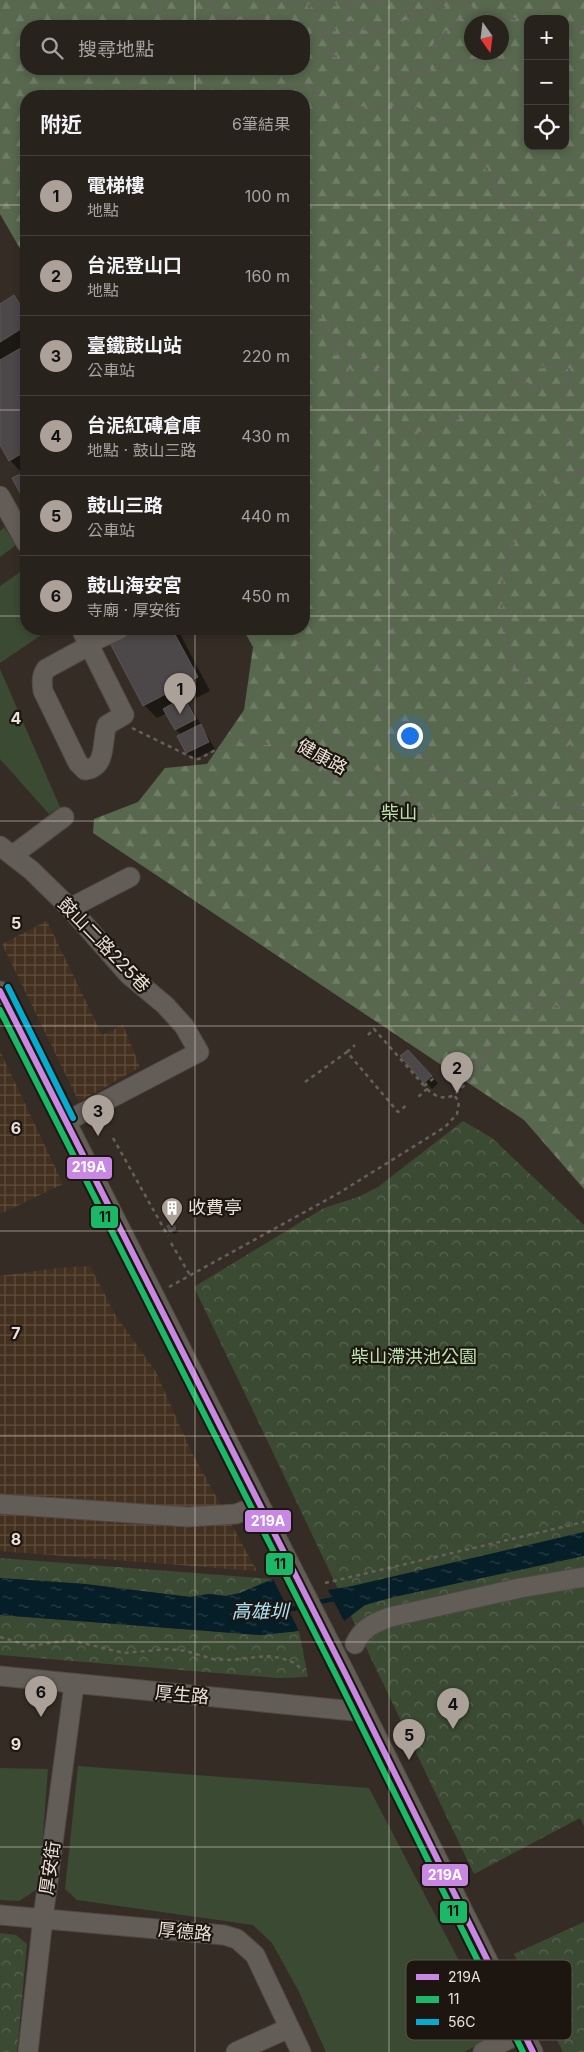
<!DOCTYPE html>
<html lang="zh-TW">
<meta charset="utf-8">
<style>
body{margin:0;font-family:Inter,"Noto Sans TC",sans-serif;background:#302a25;color:#f1f3f6}
.controls{position:absolute;right:15px;top:15px;display:grid;overflow:hidden;border-radius:10px;box-shadow:0 2px 8px #0003}
.controls button{width:45px;height:45px;display:grid;place-items:center;padding:0;border:0;border-bottom:1px solid #443f3b;background:#28221c;color:#f1f3f6;font:25px sans-serif}
.compass{position:absolute;left:464px;top:15px;width:45px;height:45px;border-radius:50%;background:#28221c;box-shadow:0 2px 8px #0003;rotate:166deg}
.you{position:absolute;left:409px;top:735px;width:18px;height:18px;margin:-12px;border:4px solid #fff;border-radius:50%;background:#1a73e8;box-shadow:0 0 0 8px #1a73e833}
.badge{display:grid;place-items:center;width:32px;height:32px;border-radius:50%;background:#aba199;color:#111;font-size:16px;font-weight:700}
.pin{position:absolute;translate:-50% -41px;filter:drop-shadow(0 1px 2px #0008)}
.pin::after{content:'';position:absolute;top:26px;width:18px;height:15px;background:inherit;clip-path:polygon(0 0,100% 0,50% 100%)}
.list{margin:0;padding:0;list-style:none}
h2{display:flex;justify-content:space-between;align-items:center;height:65px;margin:0;padding:0 20px;font-size:21px}
h2 small{font-size:16px;font-weight:400;color:#a5a4a3}
.list li{display:grid;grid-template-columns:32px 1fr auto;gap:15px;align-items:center;box-sizing:border-box;height:80px;padding:0 20px;border-top:1px solid #443f3b}
.list b{display:block;font-size:19px;white-space:nowrap}
.list p{margin:0;font-size:16px;white-space:nowrap;color:#a5a4a3}
.list em{font-size:16px;font-style:normal;color:#a5a4a3}
.icon{flex:none;width:28px;height:28px;fill:none;stroke:currentColor;stroke-width:2;stroke-linecap:round;stroke-linejoin:round}
.map{position:relative;flex:none;width:584px;height:2052px;overflow:hidden}
.search{position:absolute;background:#28221c;box-shadow:0 2px 8px #0003;left:20px;top:20px;width:290px;height:55px;display:flex;align-items:center;gap:12px;box-sizing:border-box;padding:0 18px;border-radius:20px;color:#a5a4a3;font-size:19px}
.panel{position:absolute;background:#28221c;box-shadow:0 2px 8px #0003;left:20px;top:90px;width:290px;height:545px;border-radius:20px}
.map>svg:first-child{display:block}
.industrial{fill:url(#industrial-grid)}
.green{fill:#3b4a33}
.forest{fill:url(#forest-firs);fill-rule:evenodd}
.park{fill:url(#park-crowns)}
.water{fill:url(#water-ripples)}
.shadow{fill:#0007}
.lines{fill:none;stroke-linecap:round;stroke-linejoin:round}
.stream{stroke:#051e27;stroke-width:4.5}
.building{fill:#4c4748;stroke:#5b5655}
.minor-casing{stroke:#514943;stroke-width:21}
.path{stroke:#65605b;stroke-width:2.5;stroke-dasharray:4 4;stroke-linecap:butt}
.minor{stroke:#635d57;stroke-width:19}
.bus-1-casing{stroke:#1d1610;stroke-width:10}
.bus-2-casing{stroke:#1d1610;stroke-width:10}
.bus-3-casing{stroke:#1d1610;stroke-width:10}
.bus-1{stroke:#c787e3;stroke-width:6}
.bus-2{stroke:#1ab867;stroke-width:6}
.bus-3{stroke:#06acd0;stroke-width:6}
.grid{fill:none;stroke:#ebe0d7;stroke-width:1;stroke-opacity:0.55}
.labels{text-anchor:middle;stroke-width:4.5;stroke-linejoin:round;paint-order:stroke}
.street-label{font-size:18px;fill:#ebe0d7;stroke:#1d1610}
.park-label{font-size:18px;fill:#bde4af;stroke:#1d1610}
.poi-label{font-size:18px;fill:#ebe0d7;stroke:#1d1610;text-anchor:start}
.water-label{font-size:19px;font-style:italic;fill:#abe2fa;stroke:#1d1610}
.key{fill:#1d1610;stroke:#5b534c;stroke-width:1}
.key-label{font-size:14px;fill:#ebe0d7}
.grid-label{font-size:16px;text-anchor:middle;font-weight:bold;fill:#ebe0d7;stroke:#1d1610;stroke-width:4.5;stroke-linejoin:round;paint-order:stroke}
.line-badge{stroke:#1d1610;stroke-width:2}
.badge-label{font-size:14px;text-anchor:middle;font-weight:bold;fill:#fff}
.pale-badge-label{font-size:14px;text-anchor:middle;font-weight:bold;fill:#111}
</style>
<div class="map">
<svg width="584" height="2052" viewBox="0 0 584 2052">
<defs>
<pattern id="industrial-grid" width="8" height="8" patternUnits="userSpaceOnUse" patternTransform="scale(1.25)"><rect width="8" height="8" fill="#43301f"/><path d="M0 4h8M4 0v8" fill="none" stroke="#5e4e3f"/></pattern>
<pattern id="forest-firs" width="22" height="20" patternUnits="userSpaceOnUse" patternTransform="scale(1.25)"><rect width="22" height="20" fill="#57684e"/><path d="M5 1l3.5 6h-7zM16 11l3.5 6h-7z" fill="#6f7d67"/></pattern>
<pattern id="park-crowns" width="20" height="18" patternUnits="userSpaceOnUse" patternTransform="scale(1.25)"><rect width="20" height="18" fill="#3b4a33"/><path d="M2 6a3 3 0 1 1 6 0M12 15a3 3 0 1 1 6 0" fill="none" stroke="#586450"/></pattern>
<pattern id="water-ripples" width="26" height="14" patternUnits="userSpaceOnUse" patternTransform="scale(1.25)"><rect width="26" height="14" fill="#051e27"/><path d="M2 4q2-2 4 0t4 0M15 11q2-2 4 0t4 0" fill="none" stroke="#2a3e46"/></pattern>
</defs>
<rect width="100%" height="100%" fill="#352d25"/>
<path class="industrial" d="M47,921L102,1035L123,1025L140,1067L79,1102L2,944Z
M0,1051L63,1184L0,1214Z
M90,1266L116,1316L156,1372L191,1451L257,1571L0,1551V1276L57,1268Z"/>
<path class="green" d="M4,527L16,545L0,557V531Z
M26,568V629H50L0,663V586Z
M0,669L60,807L49,814L0,759Z
M78,1766L369,1788L492,2024L485,2041L464,2052H326L298,1990L272,1943L253,1925L77,1900L65,1889Z
M0,1768L48,1769L39,1888L19,1901L0,1900Z"/>
<path class="forest" d="M0,0H584V1189L524,1120L93,833L94,819L138,802L165,768L207,764L244,710L253,647L243,629H304V96H26V259L0,214ZM528,19H565V146H528ZM472,22H502V52H472ZM26,26H304V69H26Z"/>
<path class="park" d="M463,1121L492,1138L584,1225V1826L580,1818L474,1874L194,1287L324,1208L358,1197L378,1187Z
M0,1558L273,1579L240,1593L226,1596L209,1594L190,1597L85,1584L0,1578Z
M0,1615L260,1635L299,1631L308,1677L277,1678L0,1655Z
M584,1922V2052H563L514,1954Z
M0,1933L16,1935L27,1944L17,2052H0Z"/>
<path class="water" d="M584,1532V1556L394,1597L365,1605L344,1621L328,1590L352,1586Z
M0,1578L85,1584L190,1597L209,1594L226,1596L240,1593L273,1579L299,1631L260,1635L0,1615Z"/>
<path class="shadow" d="M14,297L26,309V324L0,341V306Z
M26,327V501L14,479L23,474L10,460L0,443V343Z
M141,629L178,630L210,691L188,702L215,749L194,759L187,753L179,736L182,735L176,730L167,713L157,718L144,705L112,644Z
M407,1052L438,1083L432,1089L402,1056Z
M173,1224L179,1232L174,1234L171,1231Z"/>
<g class="lines">
<path class="stream" d="M314,1603L339,1598
M283,1611L305,1606"/>
</g>
<path class="building" d="M14,295L26,314V325L0,342V304Z
M26,345V451L9,461L0,445V360Z
M26,471V504L12,478Z
M139,629H172L198,677L143,706L110,643Z
M184,697L196,719L175,730L163,709Z
M201,724L209,742L186,753L177,736Z
M408,1050L432,1076L424,1083L400,1056Z
M173,1223L176,1229L170,1232L167,1226Z"/>
<g class="lines">
<g class="minor-casing">
<path id="minor" d="M0,496L26,543
M81,629L124,715L107,725C101,741 108,767 85,770L78,763L43,691C42,683 41,676 46,669L90,645
M89,643L120,629
M0,846L31,870L70,908L129,975L165,1005L184,1026L199,1052L65,1122
M13,855L64,817
M70,908L130,877
M0,991L345,1673L533,2052
M0,1504L188,1517L236,1514L259,1505
M355,1644C362,1628 374,1623 390,1617L520,1588L584,1577
M0,1676L364,1712
M0,1915L224,1935L237,1939L255,1955L301,2052
M28,2052L43,1918L74,1685
M236,2052L289,2028
M483,2052L523,2032"/>
</g>
<path class="path" d="M155,0L163,20L173,26
M205,0L228,18L271,26
M210,0L229,14L354,33L448,0
M269,0C308,9 347,5 386,0
M410,0L415,11
M465,0L483,22
M308,5L320,28
M347,5L354,33
M480,18L500,17L528,21
M540,19L548,0
M213,26L220,12
M565,28L584,29
M304,31L356,40L463,0
M304,42L331,55L398,76L413,86L411,106
M315,47L322,34
M502,48L511,68L528,88
M331,55L340,37
M489,57L510,68
M122,69L142,96
M419,72C431,70 442,66 454,63C467,59 484,62 495,52
M402,78L419,72C427,46 452,26 472,10
M93,96C86,83 93,77 103,69
M257,96L268,90L296,83L303,84L329,100L356,109L371,106L390,108L411,106L450,123L468,135L503,199C524,205 538,207 540,232C548,235 559,238 565,245C573,255 574,268 584,277
M565,103L584,110
M0,159L26,192
M503,199L527,225L540,232
M304,287L329,332L339,364L344,394L354,421L363,419
M304,325L329,332L345,343L348,348L351,381L380,468L399,566C397,606 388,658 367,692
M350,354C389,361 387,390 400,421C407,429 412,433 423,433L461,417L485,413L493,410L522,375L530,370L542,367L569,368L584,361
M569,368L571,384L563,399L570,457L578,472
M517,382L567,391
M584,473C546,469 522,527 508,555C497,582 501,636 513,662L559,724L573,752L584,766
M291,629L316,688
M509,678L513,662
M132,728L195,759H199L228,743L252,740L278,747L308,762L384,808L433,834L480,867L486,858
M584,807C568,812 549,800 533,797C499,791 461,788 433,766C406,744 375,688 345,678C338,676 329,678 323,682C312,689 310,704 316,715C327,735 370,766 388,782C420,809 454,833 487,859C519,883 550,910 584,931
M506,1008L527,1016L536,997L562,1009L566,979L584,986
M368,1035L374,1029L427,1089L418,1097
M347,1052L355,1045
M305,1082L347,1052L398,1112L408,1104
M424,1086L434,1078
M427,1089C436,1097 443,1100 454,1095
M455,1090C470,1077 478,1061 487,1044
M113,1138L168,1236
M171,1243L190,1275
M169,1287L339,1193L445,1127L457,1114L459,1102L454,1095L471,1079L491,1045
M325,1583L584,1522
M0,1637L30,1646L70,1640L124,1653L168,1649L186,1651L213,1659L230,1660L267,1656L281,1658L295,1663L303,1671"/>
<use href="#minor" class="minor"/>
<g class="bus-1-casing">
<path id="bus-1" d="M0,991L345,1673L533,2052"/>
</g>
<g class="bus-2-casing">
<path id="bus-2" d="M0,1010L337,1677L523,2052"/>
</g>
<g class="bus-3-casing">
<path id="bus-3" d="M8,987L73,1118"/>
</g>
<use href="#bus-1" class="bus-1"/>
<use href="#bus-2" class="bus-2"/>
<use href="#bus-3" class="bus-3"/>
</g>
<path class="grid" d="M195,0V26M389,0V2052M195,69V96M0,205H26M304,205H584M0,410H26M304,410H584M0,616H26M304,616H584M195,629V2052M0,821H584M0,1026H584M0,1231H584M0,1436H584M0,1642H584M0,1847H584"/>
<defs>
<g id="building-pin" transform="scale(1.125)"><path d="M0 17L-7.5 6A9.5 9.5 0 1 1 7.5 6Z" fill="#aba199" stroke="#1d1610"/><path d="M-4-6H4V6H1V3H-1V6H-4ZM-2.5-4.3h1.7v1.8h-1.7ZM.8-4.3h1.7v1.8H.8ZM-2.5-1h1.7V.8h-1.7ZM.8-1h1.7V.8H.8Z" fill="#fff"/></g>
</defs>
<g fill-rule="evenodd">
<use href="#building-pin" x="172" y="1208"/>
</g>
<g class="labels">
<g class="street-label">
<text transform="translate(322 757) rotate(29)" y="6">健康路</text>
<text transform="translate(104 945) rotate(46)" y="6">鼓山二路225巷</text>
<text transform="translate(182 1695) rotate(5)" y="6">厚生路</text>
<text transform="translate(50 1868) rotate(-82)" y="6">厚安街</text>
<text transform="translate(185 1932) rotate(5)" y="6">厚德路</text>
</g>
<g class="park-label">
<text x="399" y="819">柴山</text>
<text x="414" y="1363">柴山滯洪池公園</text>
</g>
<g class="poi-label">
<text x="188" y="1214">收費亭</text>
</g>
<g class="water-label">
<text x="260" y="1618">高雄圳</text>
</g>
</g>
<rect x="406" y="1960" width="166" height="80" rx="8" class="key"/>
<rect x="416" y="1974" width="23" height="6" fill="#c787e3"/>
<rect x="416" y="1996" width="23" height="7" fill="#1ab867"/>
<rect x="416" y="2019" width="23" height="6" fill="#06acd0"/>
<g class="key-label">
<text x="448" y="1982">219A</text>
<text x="448" y="2004">11</text>
<text x="448" y="2027">56C</text>
</g>
<g class="grid-label">
<text x="16" y="724">4</text>
<text x="16" y="929">5</text>
<text x="16" y="1134">6</text>
<text x="16" y="1339">7</text>
<text x="16" y="1545">8</text>
<text x="16" y="1750">9</text>
</g>
<g class="line-badge">
<rect x="66" y="1156" width="47" height="24" rx="5" fill="#c787e3"/>
<rect x="90" y="1205" width="29" height="24" rx="5" fill="#1ab867"/>
<rect x="244" y="1509" width="48" height="24" rx="5" fill="#c787e3"/>
<rect x="265" y="1552" width="29" height="24" rx="5" fill="#1ab867"/>
<rect x="421" y="1863" width="48" height="24" rx="5" fill="#c787e3"/>
<rect x="439" y="1900" width="29" height="24" rx="5" fill="#1ab867"/>
</g>
<g class="badge-label">
<text x="89" y="1172">219A</text>
<text x="268" y="1526">219A</text>
<text x="445" y="1880">219A</text>
</g>
<g class="pale-badge-label">
<text x="105" y="1222">11</text>
<text x="280" y="1569">11</text>
<text x="453" y="1916">11</text>
</g>
</svg>
<div class="controls">
<button>+</button>
<button>−</button>
<button><svg class="icon" aria-label="locate" viewBox="0 0 24 24"><circle cx="12" cy="12" r="6"/><path d="M12 2v4M12 18v4M2 12h4M18 12h4"/></svg></button>
</div>
<svg class="compass" viewBox="-18 -18 36 36"><path d="M0-13l5 13h-10z" fill="#e53935"/><path d="M0 13l5-13h-10z" fill="#a5a4a3"/></svg>
<div class="you"></div>
<div class="pin badge" style="left:180px;top:714px">1</div>
<div class="pin badge" style="left:457px;top:1093px">2</div>
<div class="pin badge" style="left:98px;top:1136px">3</div>
<div class="pin badge" style="left:453px;top:1729px">4</div>
<div class="pin badge" style="left:409px;top:1760px">5</div>
<div class="pin badge" style="left:41px;top:1717px">6</div>
<div class="search"><svg class="icon" aria-label="search" viewBox="0 0 24 24"><circle cx="10" cy="10" r="6"/><path d="M15 15l6 6"/></svg>搜尋地點</div>
<section class="panel">
<h2>附近<small>6筆結果</small></h2>
<ul class="list">
<li><span class="badge">1</span><div><b>電梯樓</b><p>地點</p></div><em>100 m</em></li>
<li><span class="badge">2</span><div><b>台泥登山口</b><p>地點</p></div><em>160 m</em></li>
<li><span class="badge">3</span><div><b>臺鐵鼓山站</b><p>公車站</p></div><em>220 m</em></li>
<li><span class="badge">4</span><div><b>台泥紅磚倉庫</b><p>地點 · 鼓山三路</p></div><em>430 m</em></li>
<li><span class="badge">5</span><div><b>鼓山三路</b><p>公車站</p></div><em>440 m</em></li>
<li><span class="badge">6</span><div><b>鼓山海安宮</b><p>寺廟 · 厚安街</p></div><em>450 m</em></li>
</ul>
</section>
</div>
